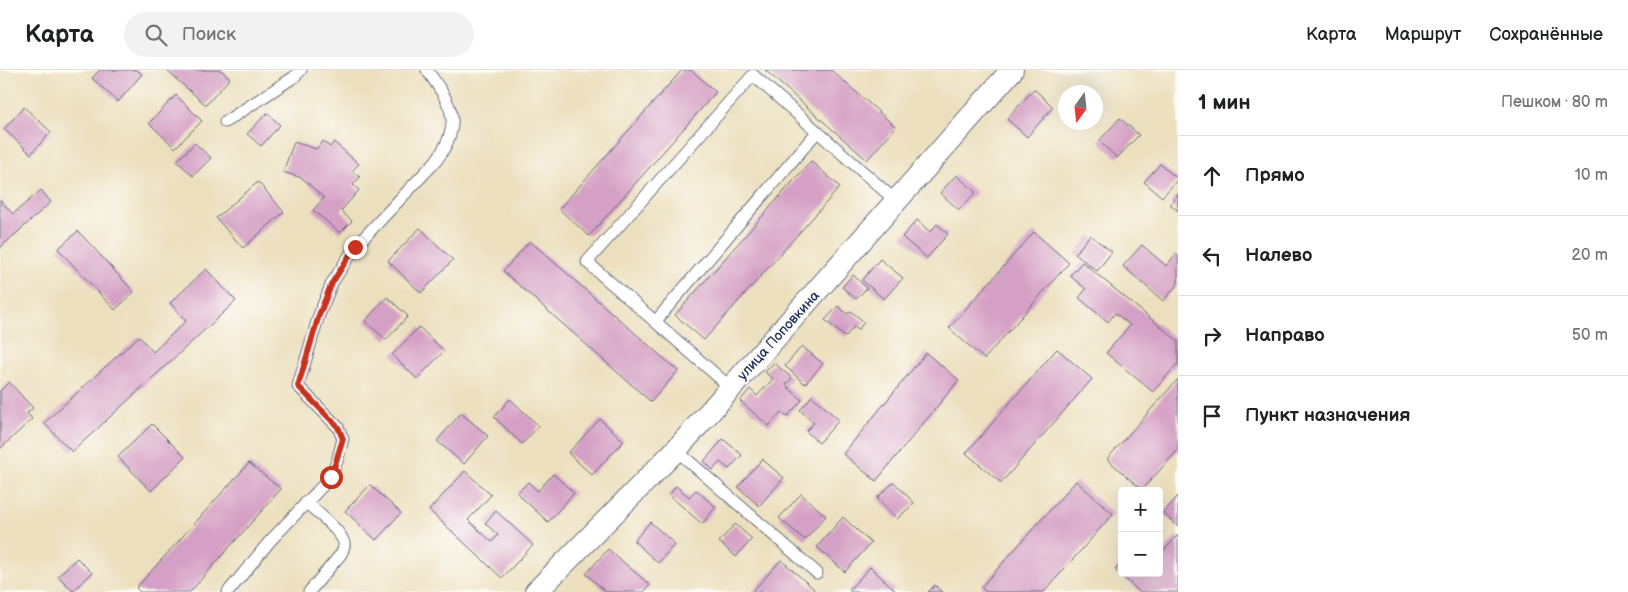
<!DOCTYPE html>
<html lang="ru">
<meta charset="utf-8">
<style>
body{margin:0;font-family:"Balsamiq Sans",sans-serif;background:#f2f2f2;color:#202124}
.controls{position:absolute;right:15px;bottom:15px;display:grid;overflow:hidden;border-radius:5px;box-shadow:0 5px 20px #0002}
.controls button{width:45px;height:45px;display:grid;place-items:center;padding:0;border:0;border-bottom:1px solid #e0e0e0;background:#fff;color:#202124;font:25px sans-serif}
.compass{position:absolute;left:1058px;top:15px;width:45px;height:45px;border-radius:50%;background:#fff;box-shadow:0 5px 20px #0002;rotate:195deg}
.stop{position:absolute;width:15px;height:15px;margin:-11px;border:4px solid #c8321e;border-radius:50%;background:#fff}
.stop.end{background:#c8321e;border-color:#fff;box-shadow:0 1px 5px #0008}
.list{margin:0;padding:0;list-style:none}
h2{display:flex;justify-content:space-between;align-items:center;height:65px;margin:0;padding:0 20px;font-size:21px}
h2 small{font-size:16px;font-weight:400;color:#757577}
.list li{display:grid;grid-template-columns:32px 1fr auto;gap:15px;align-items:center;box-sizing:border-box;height:80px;padding:0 20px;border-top:1px solid #e0e0e0}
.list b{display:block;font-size:19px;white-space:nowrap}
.list em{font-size:16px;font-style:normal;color:#757577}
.icon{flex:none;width:28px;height:28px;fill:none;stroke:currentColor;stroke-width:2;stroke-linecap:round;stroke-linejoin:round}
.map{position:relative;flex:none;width:1178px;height:522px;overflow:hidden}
header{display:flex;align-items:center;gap:30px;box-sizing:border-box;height:70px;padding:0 25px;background:#fff;border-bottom:1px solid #e0e0e0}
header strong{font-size:24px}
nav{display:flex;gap:28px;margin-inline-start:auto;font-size:18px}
.search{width:350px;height:45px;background:#f2f2f2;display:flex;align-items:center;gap:12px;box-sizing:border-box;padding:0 18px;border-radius:28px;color:#757577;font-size:19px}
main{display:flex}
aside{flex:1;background:#fff}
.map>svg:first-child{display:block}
.building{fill:#d5a0c5}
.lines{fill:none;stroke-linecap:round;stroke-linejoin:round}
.lane-casing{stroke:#646d7f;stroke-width:13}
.street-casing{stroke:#646d7f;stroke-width:24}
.lane{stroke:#fff;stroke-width:11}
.street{stroke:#fff;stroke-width:22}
.route{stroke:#c8321e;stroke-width:6}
.labels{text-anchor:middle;stroke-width:4.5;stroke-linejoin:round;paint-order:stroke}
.street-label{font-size:14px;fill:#1b2f5e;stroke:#fdfcf7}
</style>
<header>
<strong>Карта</strong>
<div class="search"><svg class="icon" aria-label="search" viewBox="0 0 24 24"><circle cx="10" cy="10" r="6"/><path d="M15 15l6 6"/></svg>Поиск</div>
<nav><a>Карта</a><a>Маршрут</a><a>Сохранённые</a></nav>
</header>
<main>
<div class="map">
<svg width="1178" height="522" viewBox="0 0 1178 522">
<rect width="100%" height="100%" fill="#fdfcf7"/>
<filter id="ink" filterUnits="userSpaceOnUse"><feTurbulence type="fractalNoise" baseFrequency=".02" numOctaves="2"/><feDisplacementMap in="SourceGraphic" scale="10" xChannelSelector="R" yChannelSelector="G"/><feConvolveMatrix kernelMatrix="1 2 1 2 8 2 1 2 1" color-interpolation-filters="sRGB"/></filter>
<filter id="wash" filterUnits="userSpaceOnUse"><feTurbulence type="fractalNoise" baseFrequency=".0096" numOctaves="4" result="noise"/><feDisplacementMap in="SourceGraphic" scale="20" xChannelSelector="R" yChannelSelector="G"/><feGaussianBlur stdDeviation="1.12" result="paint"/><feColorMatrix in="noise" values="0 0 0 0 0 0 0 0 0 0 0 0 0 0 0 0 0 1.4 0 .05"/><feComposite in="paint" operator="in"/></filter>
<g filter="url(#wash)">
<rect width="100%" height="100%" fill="#ecdfbd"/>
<g id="blocks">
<path class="building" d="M100,0H137L142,4L118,32L92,8Z
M166,0H221L230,8L206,35Z
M682,0H691L716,22L589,166L559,139Z
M765,0H831L896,57L867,90Z
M1034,19L1053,37L1027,67L1007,49Z
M176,25L202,51L175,78L149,53Z
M24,37L51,62L31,84L4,59Z
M267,43L280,55L261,76L247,64Z
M1120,48L1139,65L1117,88L1099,71Z
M323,71L330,77L334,72L359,94L352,101L360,107L353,115L359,120L341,141L352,151L340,163L313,140L324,128L302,108L283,102L294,72L316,79Z
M195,73L211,88L193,106L177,91Z
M811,91L840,117L704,270L675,245Z
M1160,94L1178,109L1162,127L1144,112Z
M956,105L976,122L959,140L940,123Z
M258,112L284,142L243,178L216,148Z
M41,120L51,132L0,178V130L13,144Z
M1178,124V141L1170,134Z
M917,150L930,162L937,154L948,164L927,188L902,167Z
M420,158L453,190L421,223L388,191Z
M78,161L134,222L115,240L58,179Z
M1034,162L1069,193L984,289L949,258Z
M1090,165L1112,182L1097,201L1075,184Z
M530,171L678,301L651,332L503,201Z
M1142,175L1166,196L1176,184L1178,186V214L1163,231L1123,196Z
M880,189L903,208L884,229L862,210Z
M1082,192L1178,271V295L1177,294L1153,322L1106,283L1130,255L1115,243L1108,252L1079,228L1086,219L1070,206Z
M206,199L236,231L72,382L44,353L139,266L153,282L186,251L170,233Z
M853,205L867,218L856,229L842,217Z
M387,227L408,246L386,270L365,251Z
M838,236L847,244L851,241L864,252L858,260L854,256L845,267L825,250Z
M419,257L444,281L417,309L392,285Z
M802,276L823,294L805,314L785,296Z
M1057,279L1092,309L1001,413L966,383Z
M926,283L959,310L876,411L843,384Z
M774,293L792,308L786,315L802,330L787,347L781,342L769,356L740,331L750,319L757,326L773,309L765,302Z
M1178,309V380L1142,420L1107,389Z
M9,312L33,338L27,343L32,349L0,379V321Z
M812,326L839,350L819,373L806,361L814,353L800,340Z
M510,329L539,356L522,374L494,347Z
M461,343L488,366L464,394L437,371Z
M600,349L624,371L592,405L568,383Z
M152,354L185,387L151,421L118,387Z
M723,369L742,385L729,399L720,392L713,400L704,391Z
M762,389L784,408L759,436L738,417Z
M249,393L281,419L190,522H140L136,518Z
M465,401L491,425L468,450L492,472L498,465L485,453L496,441L533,475L502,508L429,440Z
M553,404L574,423L548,452L517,423L528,412L538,421Z
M1076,411L1113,444L1044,522H986L981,517Z
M894,412L914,433L897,449L877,428Z
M370,415L401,443L376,470L345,441Z
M676,416L689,427L696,420L716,437L702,454L669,425Z
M801,424L826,446L805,470L779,448Z
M1178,426V457L1163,443Z
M843,447L871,473L845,502L817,477Z
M650,452L675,474L658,493L634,471Z
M735,454L752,469L736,487L719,472Z
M1178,465V522H1140L1115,500L1122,493V503H1159V484L1160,485Z
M608,479L650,515L644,522H606L586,504Z
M77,488L92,503L73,521L58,506Z
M781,490L814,519L811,522H752Z
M870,497L895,520L893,522H851L849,520Z
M935,515L942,522H928Z"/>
</g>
</g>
<g filter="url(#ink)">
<use href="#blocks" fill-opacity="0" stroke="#646d7f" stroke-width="1"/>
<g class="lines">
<g class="lane-casing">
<path id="lane" d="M225,52L294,7L301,0
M655,252L817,62
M731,318L587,192L753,5L896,131
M676,380L817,503
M306,432C316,442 341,460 344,473C345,477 343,480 341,484L309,522
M228,522L270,471L331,407L338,388L343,369L338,357L298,316L319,245L332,213L355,177L436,91C464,52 452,36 427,0"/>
</g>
<g class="street-casing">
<path id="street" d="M536,522L676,380L1012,0"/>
</g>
<use href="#lane" class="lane"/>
<use href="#street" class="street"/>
</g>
</g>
<g class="lines" filter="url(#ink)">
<path class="route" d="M331,407L343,369L338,357L298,316L319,245L332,213L355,177"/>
</g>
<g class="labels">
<g class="street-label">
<text transform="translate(778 265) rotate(-48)" y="5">улица Поповкина</text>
</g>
</g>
</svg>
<div class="controls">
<button>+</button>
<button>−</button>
</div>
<svg class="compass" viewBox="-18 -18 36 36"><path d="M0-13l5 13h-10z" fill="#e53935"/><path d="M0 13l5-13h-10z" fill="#757577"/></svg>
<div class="stop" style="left:331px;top:407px"></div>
<div class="stop end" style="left:355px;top:177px"></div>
</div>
<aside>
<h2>1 мин<small>Пешком · 80 m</small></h2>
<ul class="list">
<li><svg class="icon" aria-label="ahead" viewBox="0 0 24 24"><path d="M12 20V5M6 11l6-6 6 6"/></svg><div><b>Прямо</b></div><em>10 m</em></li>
<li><svg class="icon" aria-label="left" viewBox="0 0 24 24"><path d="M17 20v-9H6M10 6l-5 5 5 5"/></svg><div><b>Налево</b></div><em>20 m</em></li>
<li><svg class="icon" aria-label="right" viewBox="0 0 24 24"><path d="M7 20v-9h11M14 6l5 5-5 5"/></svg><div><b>Направо</b></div><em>50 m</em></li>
<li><svg class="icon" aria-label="arrive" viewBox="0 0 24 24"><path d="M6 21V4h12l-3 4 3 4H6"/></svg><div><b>Пункт назначения</b></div></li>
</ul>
</aside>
</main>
